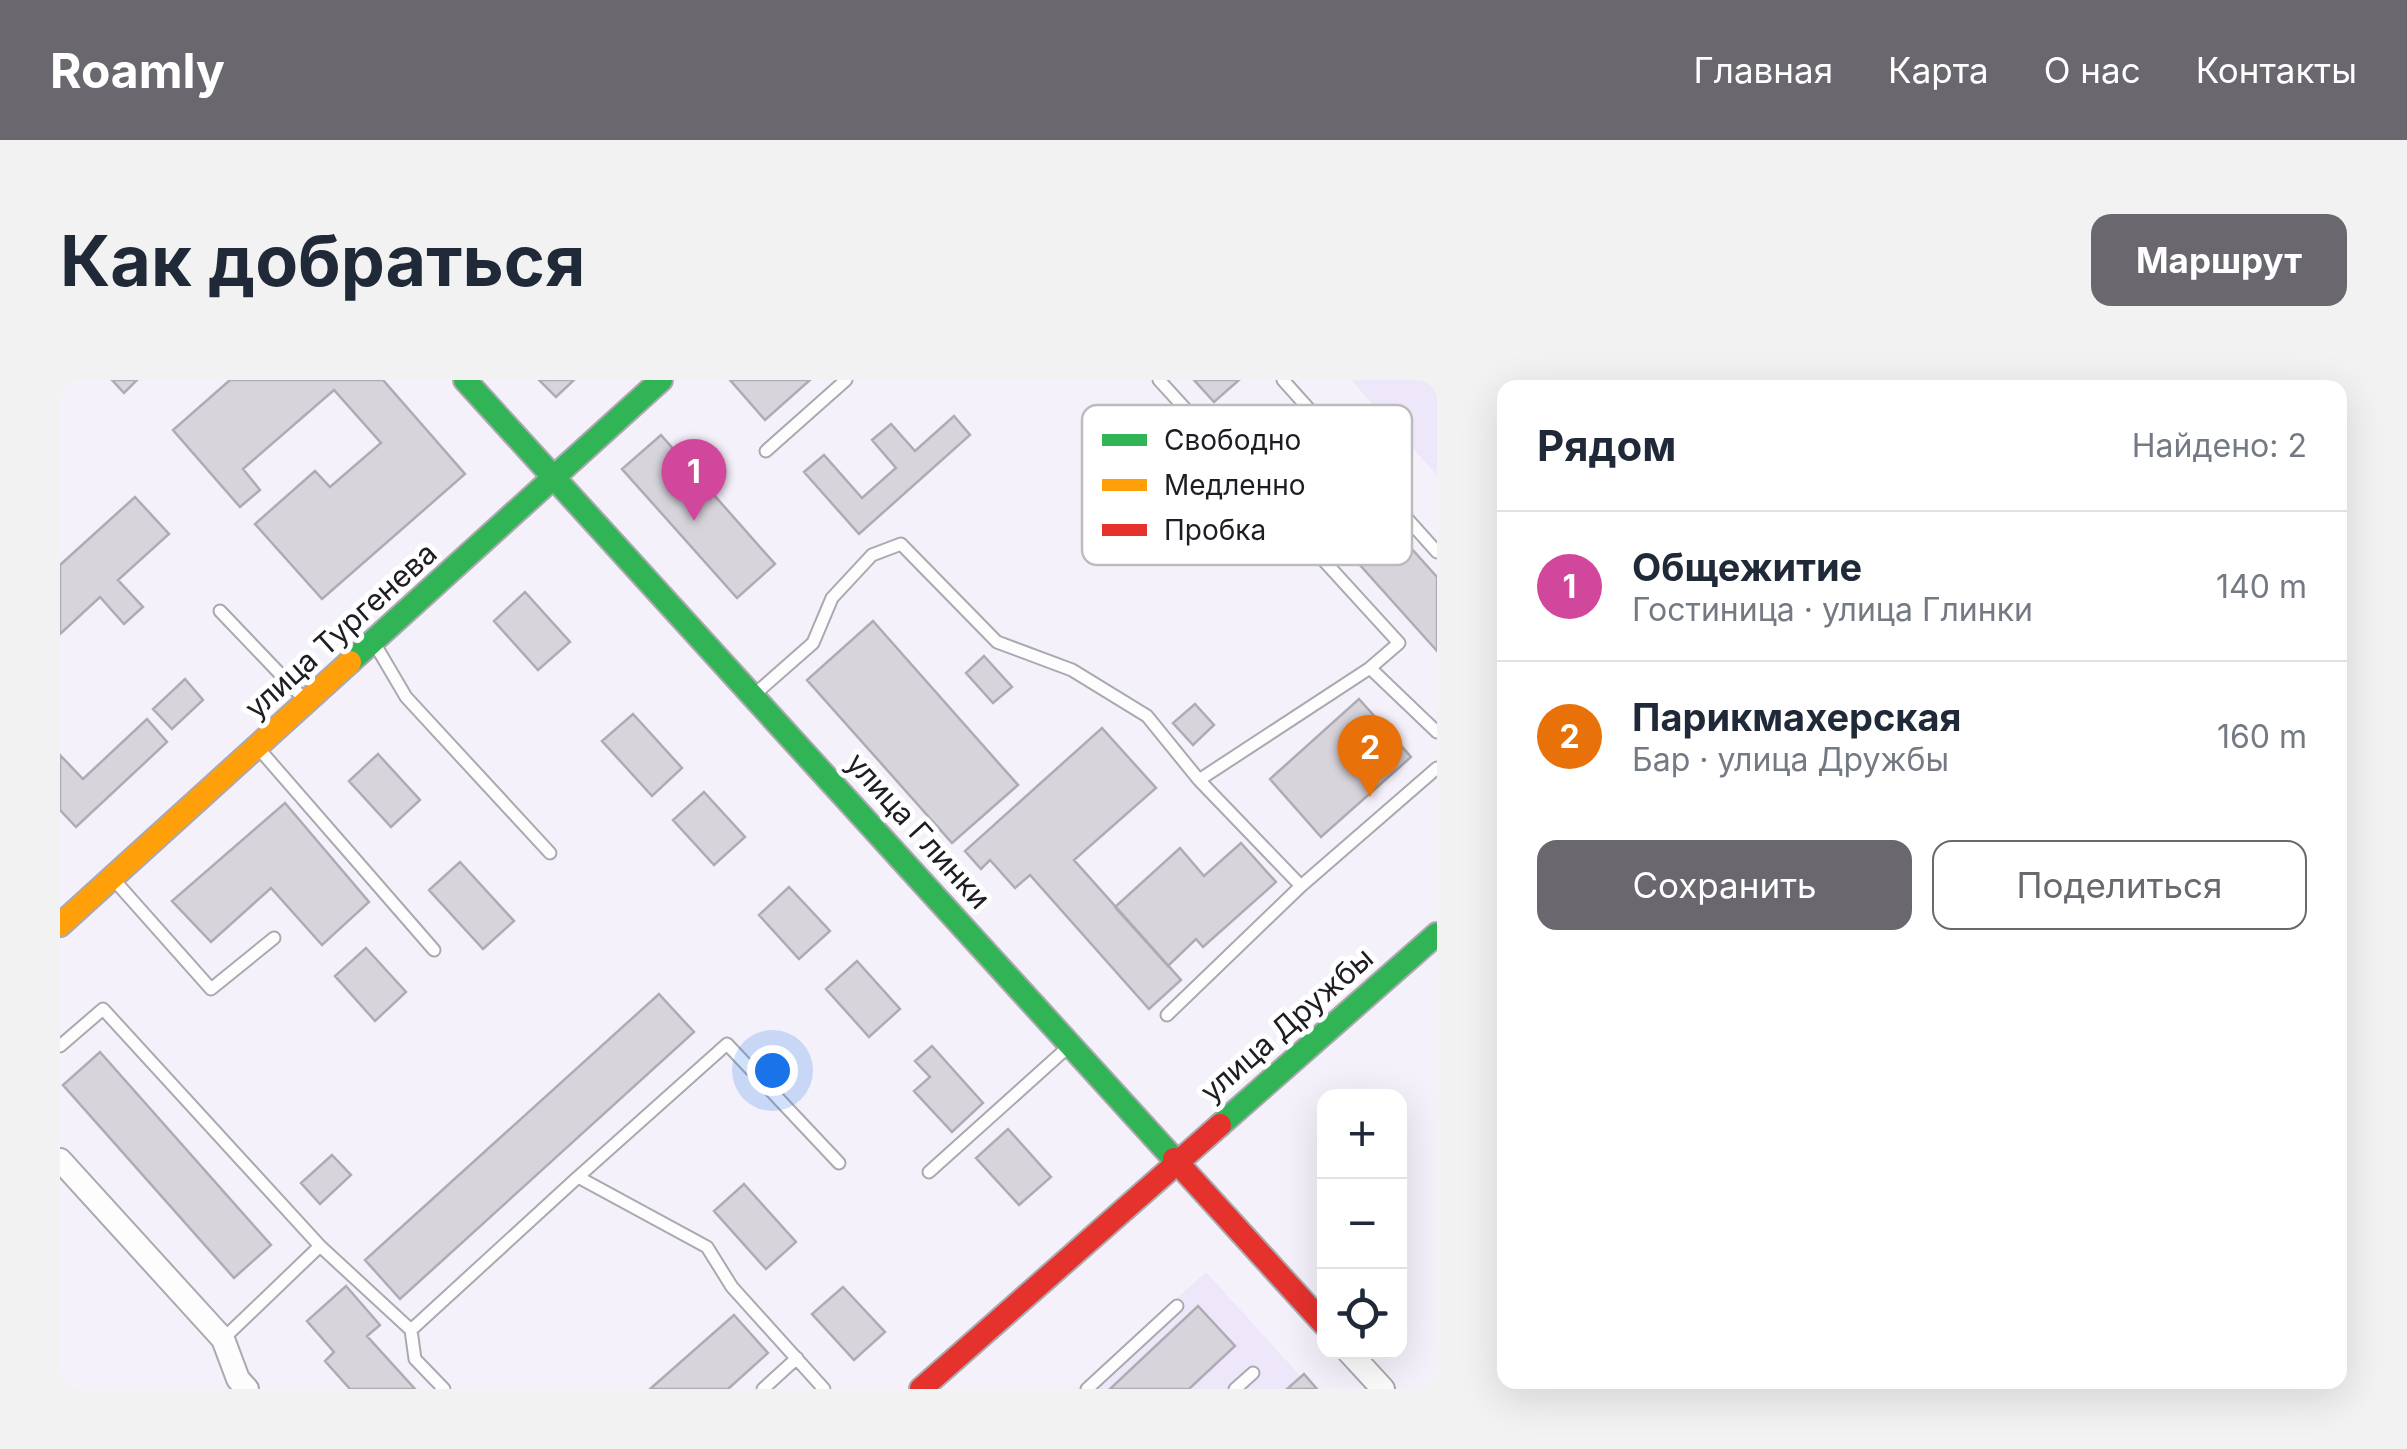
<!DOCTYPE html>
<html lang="ru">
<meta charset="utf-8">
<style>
body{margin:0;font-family:Inter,sans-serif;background:#f2f2f3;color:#1f2937}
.controls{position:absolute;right:30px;bottom:30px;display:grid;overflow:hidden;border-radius:20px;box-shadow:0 10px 40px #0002}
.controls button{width:90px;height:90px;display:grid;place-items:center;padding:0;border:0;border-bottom:2px solid #e0e1e3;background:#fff;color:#1f2937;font:50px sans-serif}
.you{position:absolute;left:712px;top:690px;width:35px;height:35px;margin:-25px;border:8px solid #fff;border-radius:50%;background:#1a73e8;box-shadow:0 0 0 15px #1a73e833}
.badge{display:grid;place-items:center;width:65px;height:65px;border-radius:50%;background:#6a676f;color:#fff;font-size:32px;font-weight:700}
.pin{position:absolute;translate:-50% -82px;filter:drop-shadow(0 2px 5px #0008)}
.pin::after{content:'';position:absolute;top:52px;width:35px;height:30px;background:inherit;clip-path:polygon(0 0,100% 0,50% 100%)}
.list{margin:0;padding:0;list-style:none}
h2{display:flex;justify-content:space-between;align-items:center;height:130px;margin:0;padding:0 40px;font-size:42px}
h2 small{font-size:32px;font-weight:400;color:#747a83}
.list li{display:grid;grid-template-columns:65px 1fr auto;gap:30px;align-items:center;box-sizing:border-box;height:150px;padding:0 40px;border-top:2px solid #e0e1e3}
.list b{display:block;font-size:38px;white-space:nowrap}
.list p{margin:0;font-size:32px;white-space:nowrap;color:#747a83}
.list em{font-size:32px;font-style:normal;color:#747a83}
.actions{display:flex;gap:20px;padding:30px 40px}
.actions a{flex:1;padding:22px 0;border:2px solid #6a676f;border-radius:20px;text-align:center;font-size:35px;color:#6a676f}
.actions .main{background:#6a676f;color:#fff}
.icon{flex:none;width:55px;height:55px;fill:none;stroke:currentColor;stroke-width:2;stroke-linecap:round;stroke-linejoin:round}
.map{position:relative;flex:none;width:1377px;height:1009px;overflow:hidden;border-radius:20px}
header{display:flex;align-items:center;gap:60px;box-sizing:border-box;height:140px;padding:0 50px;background:#6a676f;color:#fff}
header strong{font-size:48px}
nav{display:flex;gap:55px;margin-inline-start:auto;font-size:35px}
.intro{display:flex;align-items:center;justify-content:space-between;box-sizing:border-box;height:240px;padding:0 60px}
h1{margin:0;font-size:70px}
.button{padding:25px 45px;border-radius:20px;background:#6a676f;color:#fff;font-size:35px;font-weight:700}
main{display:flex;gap:60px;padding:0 60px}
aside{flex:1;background:#fff;border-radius:20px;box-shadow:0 10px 40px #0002}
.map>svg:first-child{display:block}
.built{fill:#eee7f9}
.building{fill:#d7d4dc;stroke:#aeabb2;stroke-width:2.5}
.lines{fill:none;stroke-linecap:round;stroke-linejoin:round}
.lane-casing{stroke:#aba8b0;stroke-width:15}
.street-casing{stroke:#aba8b0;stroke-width:26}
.fast-casing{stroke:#aba8b0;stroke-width:26}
.slow-casing{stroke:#aba8b0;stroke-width:26}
.jam-casing{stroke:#aba8b0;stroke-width:26}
.lane{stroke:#fefdfe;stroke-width:11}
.street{stroke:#fefdfe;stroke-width:22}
.fast{stroke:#30b455;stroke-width:22}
.slow{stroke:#ff9f0a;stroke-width:22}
.jam{stroke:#e5322d;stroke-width:22}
.labels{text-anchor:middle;stroke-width:10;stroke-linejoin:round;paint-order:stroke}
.street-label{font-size:30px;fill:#1f1d23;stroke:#fff}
.key{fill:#fff;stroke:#bcbbbd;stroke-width:2.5}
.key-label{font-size:28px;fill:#1f1d23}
</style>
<header>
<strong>Roamly</strong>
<nav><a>Главная</a><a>Карта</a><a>О нас</a><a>Контакты</a></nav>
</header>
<div class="intro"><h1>Как добраться</h1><a class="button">Маршрут</a></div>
<main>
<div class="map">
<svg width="1377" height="1009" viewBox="0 0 1377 1009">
<rect width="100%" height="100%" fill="#f5f1fb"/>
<path class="built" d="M1291,0H1377V95Z
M1146,892L1252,1009H1016Z"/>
<path class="building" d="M52,0H77L64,13Z
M170,0H323L405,94L262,219L195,144L255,91L270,107L321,63L274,10L183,89L200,110L180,127L113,50Z
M170,0H323L405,94L262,219L195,144L255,91L270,107L321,63L274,10L183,89L200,110L180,127L113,50Z
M479,0H514L496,17Z
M670,0H750L705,40Z
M1134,0H1179L1154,22Z
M894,36L910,55L799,154L744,92L764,75L802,118L836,88L812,60L831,44L855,71Z
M601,55L715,184L677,218L562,89Z
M1258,64L1377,197V271L1221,97Z
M75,117L109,154L58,200L83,227L64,244L40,217L0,254V185Z
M465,212L510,262L478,290L434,241Z
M813,241L958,405L892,463L747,300Z
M924,276L952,307L933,323L906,293Z
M125,299L143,320L112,349L93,329Z
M1299,319L1351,377L1261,457L1210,399Z
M1135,324L1154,345L1133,365L1113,343Z
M573,334L622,388L592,416L542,361Z
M87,339L107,362L16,447L0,430V375L23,399Z
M1042,348L1096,408L1014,480L1121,600L1089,629L970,495L955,508L930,480L921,489L905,471Z
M318,374L360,420L331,447L289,401Z
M644,412L685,457L654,485L613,440Z
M225,423L309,522L262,565L211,508L151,562L112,521Z
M1181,463L1216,502L1143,567L1136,559L1108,586L1055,527L1120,468L1144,496Z
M400,482L454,541L423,569L369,510Z
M729,507L770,551L739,579L699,535Z
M306,568L346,612L315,641L275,596Z
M797,581L840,629L809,657L766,609Z
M599,614L634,652L340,919L305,880Z
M872,666L923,723L892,752L854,711L870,697L855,681Z
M40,672L211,865L174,898L3,705Z
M948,749L991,797L959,825L916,778Z
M272,775L291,795L260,824L241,803Z
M684,804L736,862L706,889L654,831Z
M286,906L320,945L307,956L355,1009H290L265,981L274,972L247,941Z
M783,907L825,952L794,980L752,934Z
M1138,926L1175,966L1129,1009H1050Z
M674,935L708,973L668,1009H590Z
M1244,994L1257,1009H1227Z"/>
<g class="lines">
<g class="lane-casing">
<path id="lane" d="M1099,0L1339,263L1310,288L1377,352
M1223,0L1377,172
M706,71L786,0
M160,231L244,319
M316,266L346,317L490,473
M695,314L753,263L772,218L812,175L841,164L937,262L1012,290L1087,336L1139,400L1241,506
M200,370L374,570
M1139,400L1310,288
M55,501L151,609L214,558
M1107,635L1241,506L1377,388
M0,666L43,629L260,866
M869,792L1007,668
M518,797L667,664L779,783
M351,950L518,797L647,867L672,907L764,1009
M163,959L260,866L351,950L355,979L384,1009
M703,1009L737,978
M1027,1009L1117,926
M1175,1009L1193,993"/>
</g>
<g class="street-casing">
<path id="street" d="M0,780L163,959L178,999L187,1009
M1289,972L1323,1009"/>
</g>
<g class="fast-casing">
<path id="fast" d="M405,0L1114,779
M290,282L601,0
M1160,745L1377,554"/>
</g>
<g class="slow-casing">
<path id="slow" d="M0,545L290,282"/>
</g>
<g class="jam-casing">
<path id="jam" d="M1114,779L1264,944
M861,1009L1160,745"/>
</g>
<use href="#lane" class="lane"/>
<use href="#street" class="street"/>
<use href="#fast" class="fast"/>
<use href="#slow" class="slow"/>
<use href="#jam" class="jam"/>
</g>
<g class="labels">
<g class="street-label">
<text transform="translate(281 251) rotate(-42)" y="10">улица Тургенева</text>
<text transform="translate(858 451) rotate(48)" y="10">улица Глинки</text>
<text transform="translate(1227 645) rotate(-41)" y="10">улица Дружбы</text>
</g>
</g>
<rect x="1022" y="25" width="330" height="160" rx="15" class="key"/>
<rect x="1042" y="54" width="45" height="12" fill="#30b455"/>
<rect x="1042" y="99" width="45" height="12" fill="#ff9f0a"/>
<rect x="1042" y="144" width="45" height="12" fill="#e5322d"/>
<g class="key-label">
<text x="1104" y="70">Свободно</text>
<text x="1104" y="115">Медленно</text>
<text x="1104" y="160">Пробка</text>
</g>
</svg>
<div class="controls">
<button>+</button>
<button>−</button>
<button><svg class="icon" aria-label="locate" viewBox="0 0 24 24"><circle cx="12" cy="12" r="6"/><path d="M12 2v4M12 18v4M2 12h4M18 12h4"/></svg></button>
</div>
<div class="you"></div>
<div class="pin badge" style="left:634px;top:141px;background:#d1479c">1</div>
<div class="pin badge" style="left:1310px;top:417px;background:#e8710a">2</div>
</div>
<aside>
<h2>Рядом<small>Найдено: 2</small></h2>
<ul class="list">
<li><span class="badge" style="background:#d1479c">1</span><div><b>Общежитие</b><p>Гостиница · улица Глинки</p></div><em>140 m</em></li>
<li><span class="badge" style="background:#e8710a">2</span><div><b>Парикмахерская</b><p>Бар · улица Дружбы</p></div><em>160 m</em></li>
</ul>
<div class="actions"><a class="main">Сохранить</a><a>Поделиться</a></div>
</aside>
</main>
